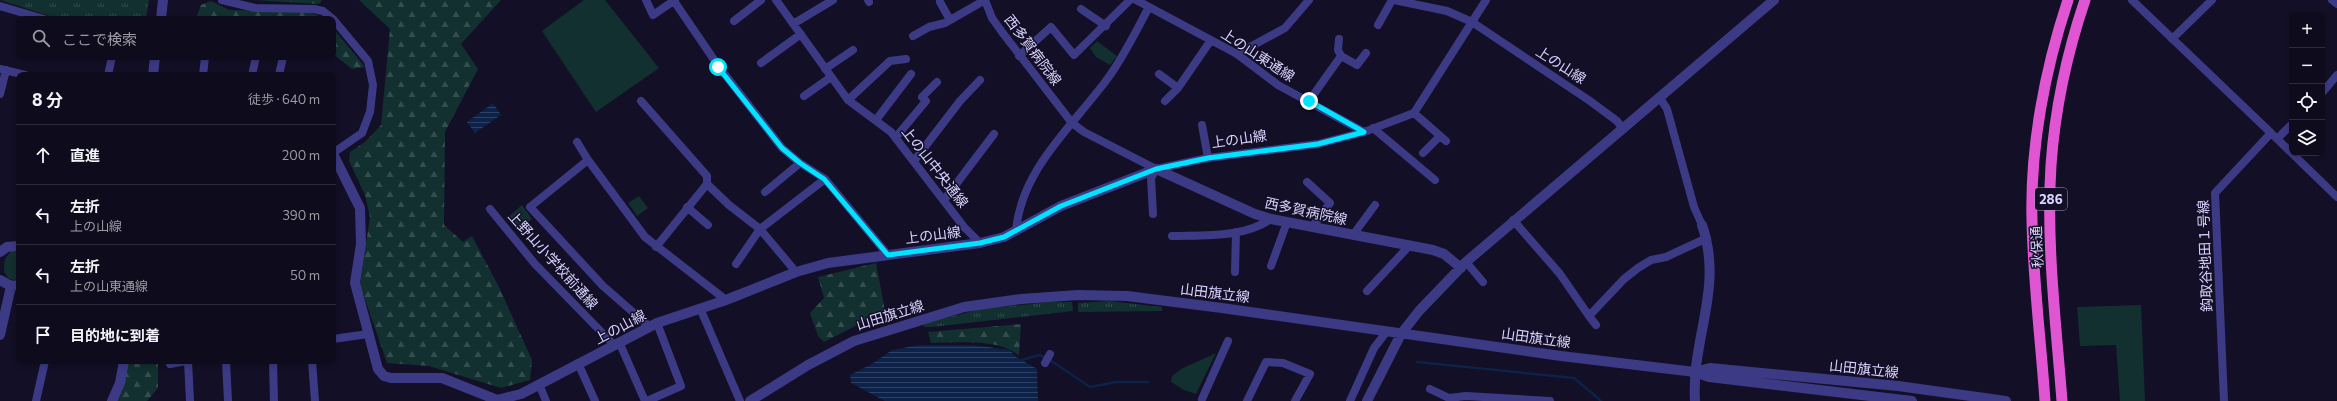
<!DOCTYPE html>
<html lang="ja">
<meta charset="utf-8">
<style>
body{margin:0;font-family:Commissioner,"Noto Sans JP",sans-serif;background:#171425;color:#f1f3f6}
.controls{position:absolute;right:12px;top:12px;display:grid;overflow:hidden;border-radius:8px;box-shadow:0 2px 6px #0003}
.controls button{width:36px;height:36px;display:grid;place-items:center;padding:0;border:0;border-bottom:1px solid #2e2b3b;background:#0e0b1c;color:#f1f3f6;font:20px sans-serif}
.stop{position:absolute;width:12px;height:12px;margin:-9px;border:3px solid #00e5ff;border-radius:50%;background:#fff}
.stop.end{background:#00e5ff;border-color:#fff;box-shadow:0 1px 4px #0008}
.list{margin:0;padding:0;list-style:none}
h2{display:flex;justify-content:space-between;align-items:center;height:52px;margin:0;padding:0 16px;font-size:17px}
h2 small{font-size:13px;font-weight:400;color:#9b9ba3}
.list li{display:grid;grid-template-columns:26px 1fr auto;gap:12px;align-items:center;box-sizing:border-box;height:60px;padding:0 16px;border-top:1px solid #2e2b3b}
.list b{display:block;font-size:15px;white-space:nowrap}
.list p{margin:0;font-size:13px;white-space:nowrap;color:#9b9ba3}
.list em{font-size:13px;font-style:normal;color:#9b9ba3}
.icon{flex:none;width:22px;height:22px;fill:none;stroke:currentColor;stroke-width:2;stroke-linecap:round;stroke-linejoin:round}
.map{position:relative;flex:none;width:2337px;height:401px;overflow:hidden}
.search{position:absolute;background:#0e0b1c;box-shadow:0 2px 6px #0003;left:16px;top:16px;width:320px;height:44px;display:flex;align-items:center;gap:10px;box-sizing:border-box;padding:0 14px;border-radius:8px;color:#9b9ba3;font-size:15px}
.panel{position:absolute;background:#0e0b1c;box-shadow:0 2px 6px #0003;left:16px;top:72px;width:320px;height:292px;border-radius:8px}
.map>svg:first-child{display:block}
.grass{fill:url(#grass-tufts)}
.forest{fill:url(#forest-firs)}
.green{fill:#12302f}
.water{fill:url(#water-rules)}
.lines{fill:none;stroke-linecap:round;stroke-linejoin:round}
.stream{stroke:#0c2248;stroke-width:2.5}
.minor{stroke:#3d3a85;stroke-width:8}
.tertiary{stroke:#3d3a85;stroke-width:10}
.trunk{stroke:#e055d1;stroke-width:11}
.route{stroke:#00e5ff;stroke-width:5}
.labels{text-anchor:middle;stroke-width:3;stroke-linejoin:round;paint-order:stroke}
.shield{fill:#130f26;stroke:#9e99be;stroke-width:1}
.shield-label{font-size:13px;font-weight:bold;fill:#d9d4ff}
.street-label{font-size:14px;fill:#d9d4ff;stroke:#130f26}
</style>
<div class="map">
<svg width="2337" height="401" viewBox="0 0 2337 401">
<defs>
<pattern id="grass-tufts" width="24" height="20" patternUnits="userSpaceOnUse"><rect width="24" height="20" fill="#12302f"/><path d="M3 7l-1-3M5 7V3M7 7l1-3M15 17l-1-3M17 17v-4M19 17l1-3" fill="none" stroke="#344d4e"/></pattern>
<pattern id="forest-firs" width="22" height="20" patternUnits="userSpaceOnUse"><rect width="22" height="20" fill="#12302f"/><path d="M5 1l3.5 6h-7zM16 11l3.5 6h-7z" fill="#344d4e"/></pattern>
<pattern id="water-rules" width="6" height="5" patternUnits="userSpaceOnUse"><rect width="6" height="5" fill="#0c2248"/><path d="M0 2.5h6" fill="none" stroke="#2f4163"/></pattern>
</defs>
<rect width="100%" height="100%" fill="#130f26"/>
<path class="grass" d="M0,0H149L146,19H59Z
M1109,301L1162,307V311L1078,312V303Z
M1050,302H1072L1073,311L932,327H924L923,324L980,309Z"/>
<path class="forest" d="M253,0H322L319,4Z
M359,0H501L461,44L478,69L445,132L444,225L463,242L472,236L499,287L532,360L530,380L501,388L429,366L387,363L360,285L370,217L365,195L349,161L350,152L365,142L381,125L390,29Z
M211,1L229,10L310,12L326,19H184L196,18L201,5Z
M333,28L365,67L352,69L333,54Z
M876,263L885,311L824,342L818,336L810,313L824,298L818,277Z
M1021,324L1019,356C1000,338 956,343 931,343L928,332Z
M129,361H158V388L147,401H116L124,384Z"/>
<path class="green" d="M584,0H605L659,68L596,112L542,31Z
M1097,41L1117,56L1110,65L1096,57L1090,48Z
M639,196L648,208L637,216L628,203Z
M522,205L532,219L518,230L507,218Z
M13,251L19,253V279C0,285 0,256 13,251Z
M2141,305L2145,401H2120L2116,345L2080,346L2077,307Z
M1216,353L1196,394L1184,390L1171,382L1172,376L1181,369Z"/>
<path class="water" d="M493,103L501,115L475,133L467,122Z
M920,345H973L1010,350L1016,357L1037,369L1038,401H885L851,383L850,375L872,364L892,350Z"/>
<g class="lines">
<path class="stream" d="M1050,360L1090,387L1116,382H1148
M1019,361L1039,355L1047,358
M1417,362L1574,378L1601,401"/>
<path class="minor" d="M222,0L255,8L314,9L323,11L333,19
M646,0L653,15L675,0
M776,0L848,100L891,132L964,227L980,243
M868,0L869,2
M985,0L992,18L1002,32L1072,123L1084,132L1156,169
M1136,0L1237,54L1278,85L1364,132
M1394,0L1447,11L1472,22L1486,0
M2132,0L2271,133L2215,193L2224,401
M2332,0L2337,4
M674,1L719,67L782,148L800,163L825,179L888,255
M940,2L950,20
M0,6L44,19
M1081,9L1106,26
M333,19L368,61L373,85L370,112L362,133L333,153
M734,21L761,0
M793,24L833,0
M1378,25L1392,0
M913,36L929,27L945,23L985,0
M1339,39L1338,50L1341,56
M2172,39L2212,0
M1237,54L1285,28L1309,0
M1019,56L1051,27L1074,55L1130,0
M761,63L801,34
M0,69L25,75
M825,69L853,50
M1159,74L1178,88
M108,75L112,57
M203,75L205,57
M252,75L256,57
M279,75L283,57
M2322,93L2337,75
M0,94L6,70
M804,96L831,77
M1660,98L1667,109L1694,207L1702,225
M848,100L890,61L906,59
M641,101L707,176V184L729,205L760,229L796,272
M1165,101L1178,88L1211,40
M1309,101L1341,56L1357,65L1366,53
M1414,113L1446,141
M876,120L911,74
M1202,125L1208,158
M1373,128L1435,180
M2271,133L2337,197
M896,137L926,101L922,97L937,82
M2277,139L2292,124
M577,142L588,160
M1423,153L1440,136
M914,161L960,101L980,80
M1156,169L1208,158L1318,144L1364,132L1414,113L1472,22L1590,101L1617,121L1623,129
M1307,182L1330,203L1313,226
M765,192L800,163
M944,200L994,134
M687,207L708,225
M490,209L535,264L615,346
M1153,214L1151,178L1156,169
M1513,220L1560,274L1589,316
M1016,230C1022,168 1073,126 1108,78C1124,56 1136,31 1149,7
M1353,235L1375,205
M1172,236C1204,235 1243,238 1271,219
M656,247L707,184
M1466,262L1483,282
M736,264L760,229L825,179
M1271,266L1287,222
M1235,272L1236,232
M1367,291L1410,245
M700,308L740,401
M1596,325L1589,316L1624,279L1638,268L1651,260L1666,257L1707,238
M650,327L603,286L530,207L588,160L645,237L726,300
M333,339L368,334
M620,344L645,401
M188,361L190,401
M226,361L228,401
M273,361L274,401
M312,361L315,401
M578,363L595,401
M1045,363L1050,354
M170,364L186,361
M539,384L546,401
M1430,389L1449,398L1466,396L1550,401
M1202,399L1228,341
M36,401L45,361
M647,401L681,386L657,323
M1247,401L1266,362L1283,363L1310,374L1295,401
M1350,401L1374,348L1387,331"/>
<path class="tertiary" d="M161,19L163,0
M153,75L155,57
M333,154L360,208L361,244L355,283L378,369L384,376L391,378H442L497,400L521,394L657,323L726,300L796,272L828,263L980,243L1004,237L1061,206L1156,169L1255,214L1271,219L1433,250L1444,254L1461,268
M0,252L7,247L19,246
M0,280L11,286L19,285
M0,335L11,286
M1695,372L1710,368L1898,386L2006,401
M112,401L120,383L124,361
M750,401L808,365L854,341L964,307L1021,299L1078,295L1127,296L1222,308L1561,356L1695,372L1709,377L1912,401
M1367,401L1401,334L1419,311L1466,262L1774,0
M1695,401C1691,338 1724,289 1702,225"/>
<path class="trunk" d="M2045,401C2041,341 2033,280 2032,220C2030,147 2045,69 2068,0
M2062,401C2056,323 2046,243 2051,165C2055,109 2067,53 2085,0"/>
</g>
<g class="lines">
<path class="route" d="M718,67L782,148L800,163L824,179L888,255L980,243L1004,237L1061,206L1156,169L1208,158L1318,144L1364,132L1309,101"/>
</g>
<g class="labels">
<rect class="shield" x="2035" y="188" width="32" height="22" rx="3"/>
<g class="shield-label">
<text x="2051" y="204">286</text>
</g>
<g class="street-label">
<text transform="translate(1033 50) rotate(53)" y="5">西多賀病院線</text>
<text transform="translate(1258 55) rotate(33)" y="5">上の山東通線</text>
<text transform="translate(1561 65) rotate(33)" y="5">上の山線</text>
<text transform="translate(1239 139) rotate(-8)" y="5">上の山線</text>
<text transform="translate(935 167) rotate(52)" y="5">上の山中央通線</text>
<text transform="translate(1306 211) rotate(12)" y="5">西多賀病院線</text>
<text transform="translate(933 235) rotate(-7)" y="5">上の山線</text>
<text transform="translate(2037 247) rotate(-93)" y="5">秋保通</text>
<text transform="translate(2205 256) rotate(-92)" y="5">鈎取谷地田１号線</text>
<text transform="translate(553 260) rotate(48)" y="5">上野山小学校前通線</text>
<text transform="translate(1215 293) rotate(7)" y="5">山田旗立線</text>
<text transform="translate(890 315) rotate(-17)" y="5">山田旗立線</text>
<text transform="translate(620 327) rotate(-28)" y="5">上の山線</text>
<text transform="translate(1536 338) rotate(8)" y="5">山田旗立線</text>
<text transform="translate(1864 369) rotate(6)" y="5">山田旗立線</text>
</g>
</g>
</svg>
<div class="controls">
<button>+</button>
<button>−</button>
<button><svg class="icon" aria-label="locate" viewBox="0 0 24 24"><circle cx="12" cy="12" r="6"/><path d="M12 2v4M12 18v4M2 12h4M18 12h4"/></svg></button>
<button><svg class="icon" aria-label="layers" viewBox="0 0 24 24"><path d="M12 4l9 5-9 5-9-5zM3 14l9 5 9-5"/></svg></button>
</div>
<div class="stop" style="left:718px;top:67px"></div>
<div class="stop end" style="left:1309px;top:101px"></div>
<div class="search"><svg class="icon" aria-label="search" viewBox="0 0 24 24"><circle cx="10" cy="10" r="6"/><path d="M15 15l6 6"/></svg>ここで検索</div>
<section class="panel">
<h2>8 分<small>徒歩 · 640 m</small></h2>
<ul class="list">
<li><svg class="icon" aria-label="ahead" viewBox="0 0 24 24"><path d="M12 20V5M6 11l6-6 6 6"/></svg><div><b>直進</b></div><em>200 m</em></li>
<li><svg class="icon" aria-label="left" viewBox="0 0 24 24"><path d="M17 20v-9H6M10 6l-5 5 5 5"/></svg><div><b>左折</b><p>上の山線</p></div><em>390 m</em></li>
<li><svg class="icon" aria-label="left" viewBox="0 0 24 24"><path d="M17 20v-9H6M10 6l-5 5 5 5"/></svg><div><b>左折</b><p>上の山東通線</p></div><em>50 m</em></li>
<li><svg class="icon" aria-label="arrive" viewBox="0 0 24 24"><path d="M6 21V4h12l-3 4 3 4H6"/></svg><div><b>目的地に到着</b></div></li>
</ul>
</section>
</div>
